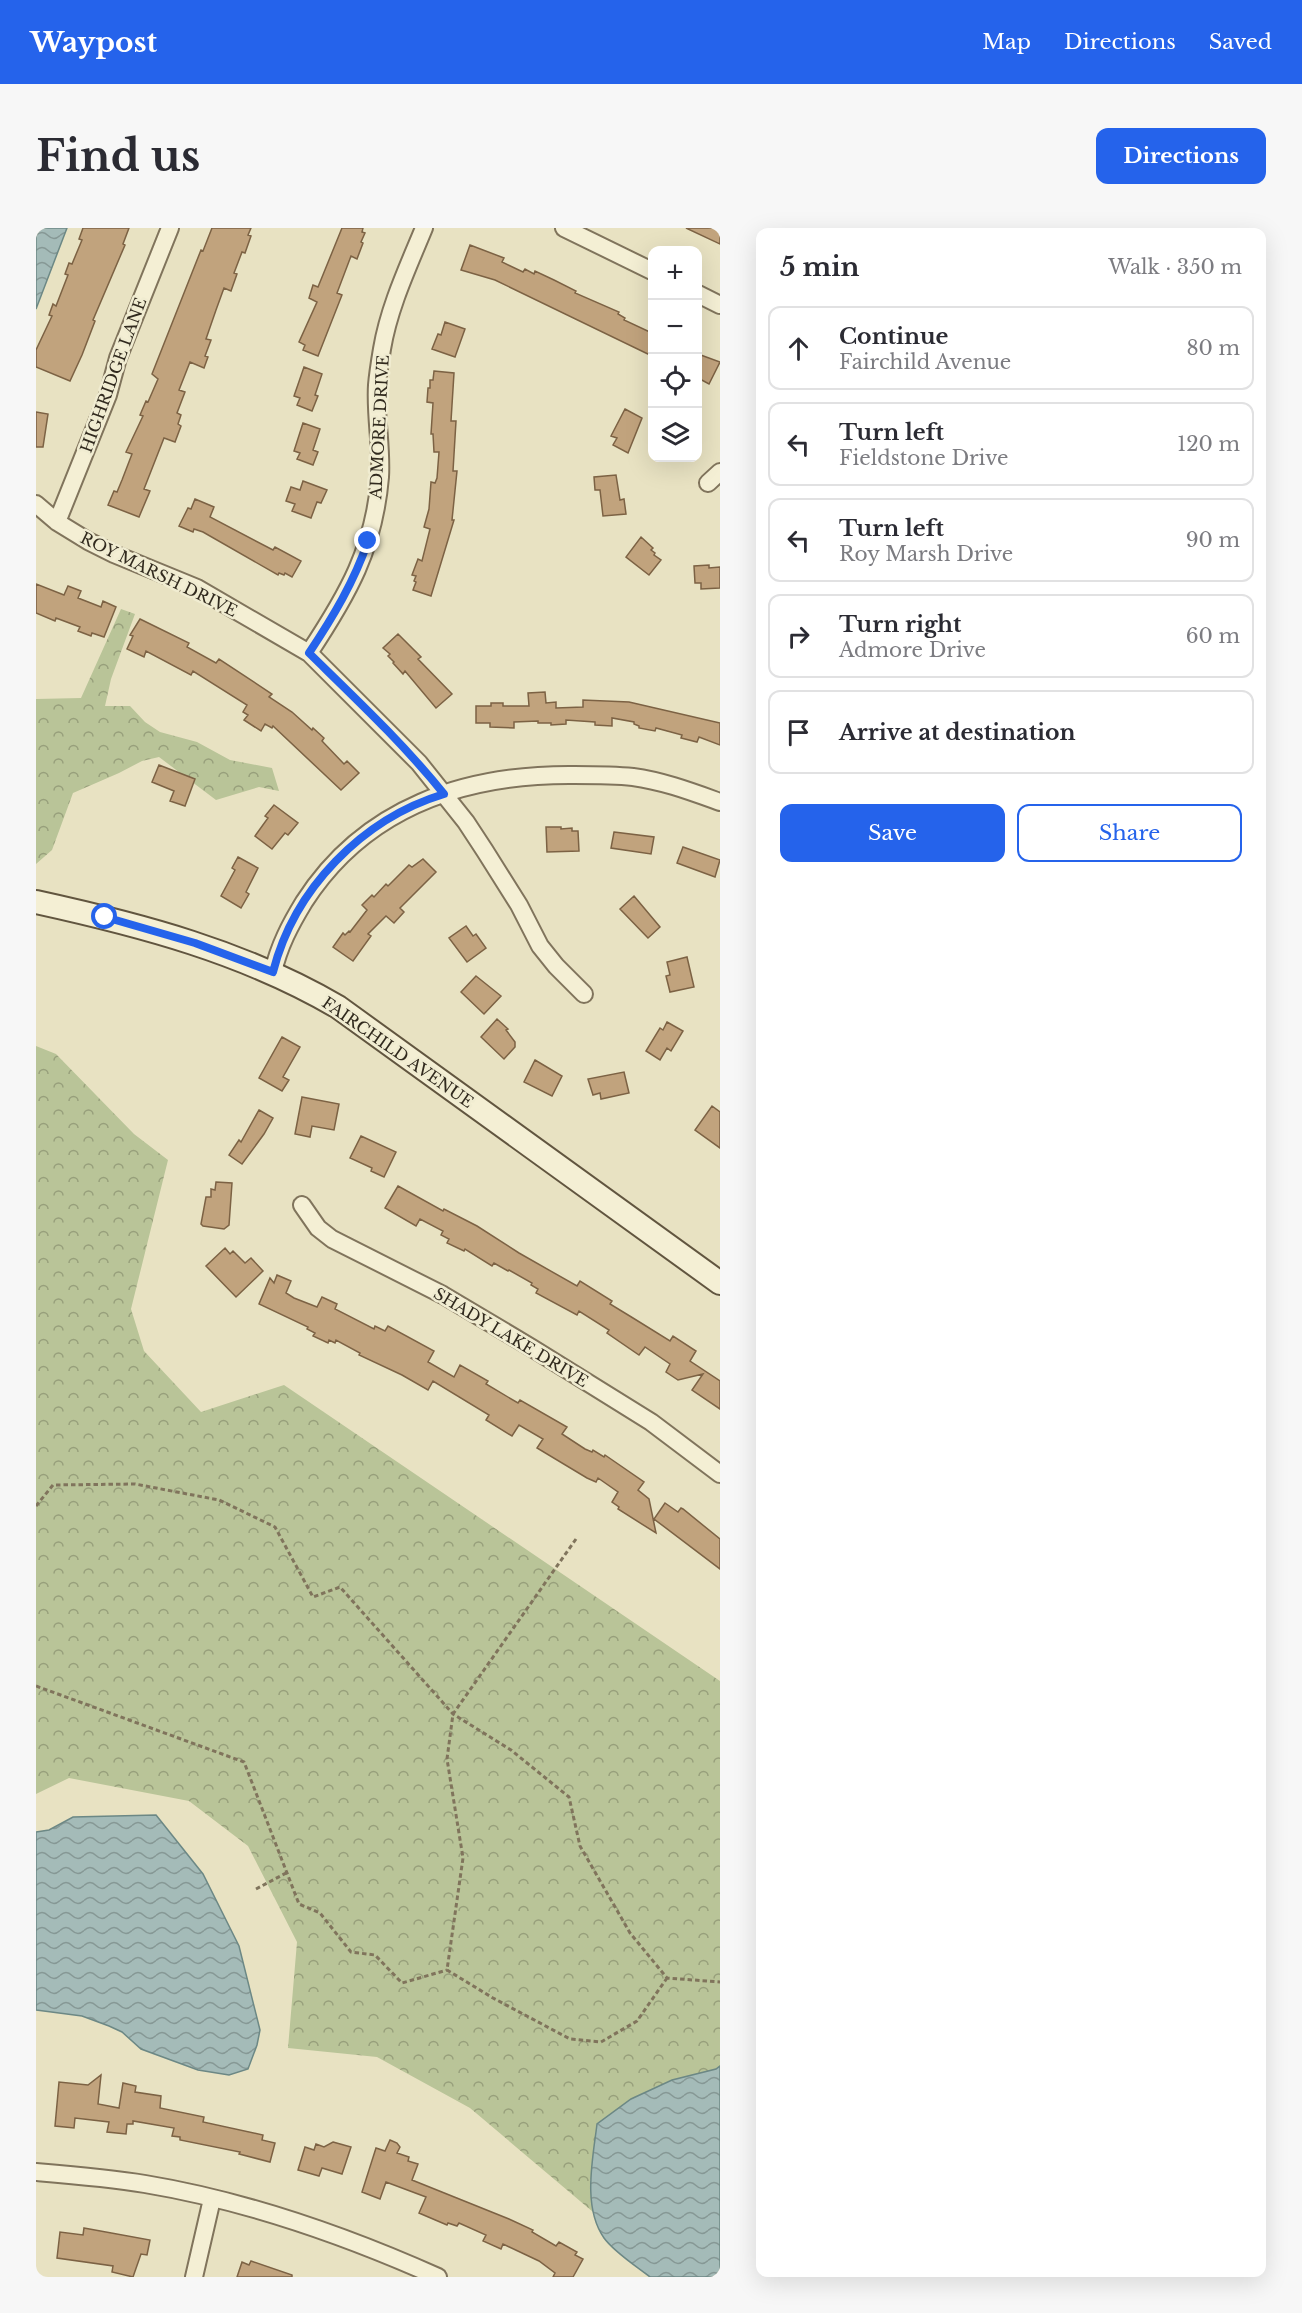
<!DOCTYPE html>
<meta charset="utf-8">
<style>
body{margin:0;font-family:"Libre Baskerville",serif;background:#f7f7f7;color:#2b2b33}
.controls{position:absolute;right:18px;top:18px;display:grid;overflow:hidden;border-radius:12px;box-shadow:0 6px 24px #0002}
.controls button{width:54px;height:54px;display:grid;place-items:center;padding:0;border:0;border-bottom:2px solid #e1e1e2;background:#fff;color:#2b2b33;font:30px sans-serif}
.stop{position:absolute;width:18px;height:18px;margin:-14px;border:4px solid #2563eb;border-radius:50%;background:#fff}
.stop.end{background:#2563eb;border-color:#fff;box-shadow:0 2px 6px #0008}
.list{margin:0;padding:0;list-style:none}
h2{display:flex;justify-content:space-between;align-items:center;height:78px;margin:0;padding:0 24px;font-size:26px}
h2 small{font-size:20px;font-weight:400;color:#7c7c81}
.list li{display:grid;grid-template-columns:39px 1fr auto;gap:18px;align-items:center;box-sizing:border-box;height:84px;margin:0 12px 12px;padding:0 12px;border:2px solid #e1e1e2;border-radius:12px}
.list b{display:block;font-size:22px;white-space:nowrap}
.list p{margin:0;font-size:20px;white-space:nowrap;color:#7c7c81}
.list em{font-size:20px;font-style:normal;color:#7c7c81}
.actions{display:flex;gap:12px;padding:18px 24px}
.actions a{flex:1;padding:14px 0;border:2px solid #2563eb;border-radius:12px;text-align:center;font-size:21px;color:#2563eb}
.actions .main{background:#2563eb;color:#fff}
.icon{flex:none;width:33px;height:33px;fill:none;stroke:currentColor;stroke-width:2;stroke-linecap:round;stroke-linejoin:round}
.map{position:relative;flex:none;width:684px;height:2049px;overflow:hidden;border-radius:12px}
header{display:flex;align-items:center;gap:36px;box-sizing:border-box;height:84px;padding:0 30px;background:#2563eb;color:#fff}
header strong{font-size:28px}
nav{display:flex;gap:33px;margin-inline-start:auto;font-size:21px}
.intro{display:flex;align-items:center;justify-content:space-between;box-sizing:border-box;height:144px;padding:0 36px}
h1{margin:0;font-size:42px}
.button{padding:15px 27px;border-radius:12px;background:#2563eb;color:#fff;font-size:21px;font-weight:700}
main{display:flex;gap:36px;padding:0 36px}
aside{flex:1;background:#fff;border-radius:12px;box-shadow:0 6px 24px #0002}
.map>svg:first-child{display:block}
.forest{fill:url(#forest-crowns)}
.water{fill:url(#water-waves);stroke:#6c8885;stroke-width:1.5}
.building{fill:#c1a37d;stroke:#7c6244;stroke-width:1.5}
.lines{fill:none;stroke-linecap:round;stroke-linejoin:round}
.minor-casing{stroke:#80745c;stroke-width:20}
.secondary-casing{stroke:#61553f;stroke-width:26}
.path{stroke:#80745c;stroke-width:3;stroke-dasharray:4.5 3;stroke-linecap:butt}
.minor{stroke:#f4efd4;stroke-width:16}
.secondary{stroke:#f4efd4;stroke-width:22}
.route{stroke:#2563eb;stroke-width:8}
.labels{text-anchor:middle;stroke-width:5;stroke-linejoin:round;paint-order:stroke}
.street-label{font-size:16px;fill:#312a1e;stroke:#f0ecd1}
</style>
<header>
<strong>Waypost</strong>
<nav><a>Map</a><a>Directions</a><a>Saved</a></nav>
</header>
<div class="intro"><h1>Find us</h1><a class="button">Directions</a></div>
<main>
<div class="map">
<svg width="684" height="2049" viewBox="0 0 684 2049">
<defs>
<pattern id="forest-crowns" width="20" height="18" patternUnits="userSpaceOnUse" patternTransform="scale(1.5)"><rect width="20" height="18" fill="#b9c498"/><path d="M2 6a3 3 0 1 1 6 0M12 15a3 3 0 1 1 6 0" fill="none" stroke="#979f7b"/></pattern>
<pattern id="water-waves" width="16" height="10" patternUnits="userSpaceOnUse" patternTransform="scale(1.5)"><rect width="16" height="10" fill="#a4bbb8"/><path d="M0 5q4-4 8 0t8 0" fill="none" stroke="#869895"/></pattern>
</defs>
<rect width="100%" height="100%" fill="#e8e2c2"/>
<path class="forest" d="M85,381L99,386L75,451L69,478H94L109,494L124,504L161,514L194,532L236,540L243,563L223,559L180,572L123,529L106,533L83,545L37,565L16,622L0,636V471L45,470Z
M0,818L20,826L98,906L132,932L95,1081L108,1123L165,1184L248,1157L684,1453V1838L680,1841L636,1852L554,1952L557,1984L434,1880L341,1829L252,1820L261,1714L212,1618L153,1573L33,1550L0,1566Z"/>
<path class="water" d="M0,0H31L0,81Z
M120,1587L167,1646L203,1718L224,1802L221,1817L212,1841L193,1847L162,1842L105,1821L86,1804L73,1798L46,1788L0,1782V1604L13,1602L37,1589Z
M684,1838V2049H614C600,2038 578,2024 568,2010C546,1979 557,1930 561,1896L595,1871L636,1852L680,1841Z"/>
<path class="building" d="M47,0H93L87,16L89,17L57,92L59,93L46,127L34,153L0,139V122L16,88L13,87L17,76L20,78L32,47L29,46L33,35L36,36L46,12L43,11Z
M176,0H215L212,7L215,8L209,25L206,24L198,45L201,46L195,63L188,60L180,82L170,111L175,112L169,128L172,129L168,140L154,134L143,162L149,164L141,185L145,187L142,196L145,198L139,214L128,210L108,261L114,263L103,289L72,277L78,263L81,264L86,252L96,226L90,224L107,188L104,187L110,173L112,174L122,151L116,146L165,22L167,23Z
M306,0H327L326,4L329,5L325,14L327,15L321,31L315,28L301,65L306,67L282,128L267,122L269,117L263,114L281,74L273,70L277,57L282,59Z
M650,0H684V16Z
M434,17L468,30L466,34L487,44L489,41L498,46L499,43L518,52L540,63L539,65L583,84L582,86L589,90L588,92L616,105V128L459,52L425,42Z
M409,94L429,101L419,129L396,121L402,106L405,107Z
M662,126L684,134L673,156L662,150Z
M268,139L286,146L279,167L282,168L276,183L261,177L264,170L258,168Z
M398,143L418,145L415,193H420L417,243H421L416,292H418L395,368L377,362L380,354L378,353L380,348L376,347L382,331L386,333L394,301L388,299L393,281L395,254L399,255L401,250L403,224H398L397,206H395L397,175L391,174L392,160H394V152H397Z
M589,181L606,190L592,225L577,217L581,210L575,208Z
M0,184L12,186L7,219H0Z
M267,195L284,201L277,222L282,224L277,237L261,231L264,225L258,223Z
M580,247L584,272L588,271L590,286L567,288L564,262H559L558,249Z
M267,253L291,262L285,275L281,274L275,290L256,283L259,276L250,273L255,259L264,262Z
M159,271L178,279L174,289L237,322L239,319L265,333L256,349L249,345L248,347L243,345L242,347L167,304L158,301L157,304L143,298L152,280L155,281Z
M605,309L617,320L615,322L619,325L618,327L625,332L613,347L590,329Z
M673,337V340L684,339V360L665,361V355H659L658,338Z
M0,356L28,367L32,358L45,363L42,370L65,379L67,373L80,379L68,409L56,405L55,408L42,403L44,399L20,390L19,393L0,385Z
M104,391L153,415L151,419L180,435L183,431L236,466L233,469L256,484L276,502L277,500L288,510L286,513L308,536L311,533L323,545L305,562L237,498L236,500L229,496L225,503L208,492L212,487L207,484L211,477L157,443L155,447L110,423L108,429L91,421L97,408L94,407Z
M362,406L385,429L382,431L416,466L400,480L369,443L367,446L357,435L358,434L352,428L354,426L347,420Z
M509,464L510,475L520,474V480L547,479V472L593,474L684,495V517L663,509L661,514L645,510L646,507L620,500L619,503L603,500V498L598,496V494L576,490V498L559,497V494L530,492V496L515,497V495H502V493L478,494V500L454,499V495H440V478H455V475H467V478H493L492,465Z
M123,537L159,551L149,578L134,573L138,563L116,554Z
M238,577L262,595L252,607L249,605L236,621L219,608L232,590L229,588Z
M510,599H525V601L536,600V603H542L543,623L511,624Z
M578,604L618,609L615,626L575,620Z
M647,619L684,632L679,649L641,635Z
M202,629L222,640L210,664L213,666L205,680L185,668L199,642L196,640Z
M387,631L400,644L364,680L368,684L358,695L350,688L332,706L335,708L317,733L297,719L307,705L309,707L313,703L314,704L331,682L326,677L336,667L338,669L350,656L352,658L373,637L376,639Z
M598,668L624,699L612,710L584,681Z
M430,698L437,708L440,706L450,720L431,734L413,710Z
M651,729L658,759L634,764L630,748L634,747L631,734Z
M440,748L465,768L448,786L425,764Z
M461,791L472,801L470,802L479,814V819L468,831L445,809Z
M631,794L647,803L635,823L631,820L624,832L610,823L624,800L627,802Z
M246,809L264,819L247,849L253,852L246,863L223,850Z
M499,832L526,848L516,868L488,854Z
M588,844L593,865L565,871L564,865L557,867L552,851Z
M266,869L303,876L298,902L276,898L274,909L259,906Z
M676,878L684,884V920L659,902Z
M223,882L237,890L228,906L206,936L193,927L203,912L205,914Z
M325,908L360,924L348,949L335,943L336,940L314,930Z
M180,954L196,955L193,997L188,1001L167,998L165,996L170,969H175V961L179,962Z
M362,958L407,983L408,981L441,998L483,1025L541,1058L544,1053L576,1073L574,1076L597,1090L634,1113L637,1108L660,1123L654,1133L684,1153V1181L656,1162L667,1146L642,1152L630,1144L634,1136L609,1119L603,1127L571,1105L573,1102L543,1083L541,1087L500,1065L502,1061L495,1057L496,1055L473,1042L472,1043L458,1035L456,1038L429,1021L428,1023L411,1015L413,1011L405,1007L407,1003L384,991L380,998L349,980Z
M189,1020L194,1026L197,1023L209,1035L215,1030L227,1043L200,1069L170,1038Z
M241,1047L255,1053L250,1065L258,1070L281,1079L286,1069L301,1076L299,1081L338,1101L339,1098L349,1103L352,1098L398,1123L392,1134L418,1149L424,1137L452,1153L450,1156L482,1175L484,1172L531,1199L526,1206L549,1221L556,1224L557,1222L568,1229L569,1227L608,1254L602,1262L613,1271L620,1305L582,1281L583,1279L576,1274L582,1264L562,1250L560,1254L551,1250L501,1220L507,1211L483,1197L476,1208L450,1192L453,1187L397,1153L392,1162L366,1147L323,1127L324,1125L300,1112L299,1115L293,1112L292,1115L277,1108L279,1105L271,1101L272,1099L223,1076L234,1050L238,1055Z
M629,1275L642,1284L645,1280L647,1281L684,1311V1341L618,1291Z
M65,1847L62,1876L83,1880L87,1855L100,1858L99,1864L125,1868L124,1880L168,1889L167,1894L227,1907L226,1912L239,1915L234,1934L203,1926L204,1924L144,1912V1909L136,1908L138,1900L97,1893V1896H91L90,1906L71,1904L73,1894L39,1890L38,1900L19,1898L23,1854L52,1857Z
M354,1912L361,1915L364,1919L361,1925L373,1929L372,1933L382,1936L376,1952L473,1991L497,2002L496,2004L520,2018L523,2014L541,2024L539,2027L547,2031L537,2049H517L519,2045L503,2033L467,2016L465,2021L447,2013L450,2007L423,1995L421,1998L412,1995L411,1997L383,1985L390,1969L350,1954L344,1971L326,1964L340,1920L349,1923Z
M297,1914L315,1919L306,1946L286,1940L283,1948L262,1942L269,1919L278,1922L280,1916L288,1919Z
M48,2000L114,2012L111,2027L105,2026L97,2049L76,2044L77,2038L21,2030L24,2004L47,2007Z
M215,2033L256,2047V2049H201L206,2034L213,2037Z"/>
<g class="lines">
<g class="minor-casing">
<path id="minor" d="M528,0L616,43
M662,66L684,77
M672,255L684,244
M0,276L21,294L52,313L78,326L161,360L273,425L383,535L430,594L449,623L483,677L504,718L520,738L548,766
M21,294L72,167L82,130L134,0
M273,425C312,366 338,321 344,249C346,219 339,188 341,157C342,145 344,133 346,121C353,79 372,39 388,0
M237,744C243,718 254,697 268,674C329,579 429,546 538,547C557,547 578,547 597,549C627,553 656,564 684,574
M266,977L282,1000L296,1011L407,1067L496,1120L615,1194L684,1246
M0,1944C36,1947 73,1950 109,1956C211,1973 308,2007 402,2049
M158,2049L176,1971"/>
</g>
<g class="secondary-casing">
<path id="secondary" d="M0,674C105,697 208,724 302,779L684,1055"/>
</g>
<path class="path" d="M0,1278L17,1257L99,1256L183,1272L239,1299L277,1369L304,1359L417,1486L475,1522L533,1569L544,1618L594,1705L631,1750L684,1754
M540,1311L417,1486L411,1531L427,1630L411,1742L457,1770L534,1811L565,1814L601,1793L631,1750
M0,1458L208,1534L263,1676L284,1685L315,1724L339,1727L366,1755L411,1742
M220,1661L252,1644"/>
<use href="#minor" class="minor"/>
<use href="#secondary" class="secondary"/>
</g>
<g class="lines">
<path class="route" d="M69,689L159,715L237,744C258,661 326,591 408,566C367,515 320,471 273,425C297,389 318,354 332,313"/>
</g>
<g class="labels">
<g class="street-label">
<text transform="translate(77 147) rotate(-70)" y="6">HIGHRIDGE LANE</text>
<text transform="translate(343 199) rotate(-87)" y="6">ADMORE DRIVE</text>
<text transform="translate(123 346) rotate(26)" y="6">ROY MARSH DRIVE</text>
<text transform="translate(362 824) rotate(35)" y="6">FAIRCHILD AVENUE</text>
<text transform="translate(475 1109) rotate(31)" y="6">SHADY LAKE DRIVE</text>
</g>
</g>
</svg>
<div class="controls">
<button>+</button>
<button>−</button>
<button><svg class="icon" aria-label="locate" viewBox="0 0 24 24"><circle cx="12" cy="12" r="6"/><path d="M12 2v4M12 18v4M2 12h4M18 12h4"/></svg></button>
<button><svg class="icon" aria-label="layers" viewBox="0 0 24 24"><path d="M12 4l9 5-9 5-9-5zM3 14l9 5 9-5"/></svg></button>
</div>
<div class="stop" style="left:69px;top:689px"></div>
<div class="stop end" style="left:332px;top:313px"></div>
</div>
<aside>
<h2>5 min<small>Walk · 350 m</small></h2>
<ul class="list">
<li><svg class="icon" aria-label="ahead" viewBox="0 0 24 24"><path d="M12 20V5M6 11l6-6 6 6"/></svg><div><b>Continue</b><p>Fairchild Avenue</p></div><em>80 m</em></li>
<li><svg class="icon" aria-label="left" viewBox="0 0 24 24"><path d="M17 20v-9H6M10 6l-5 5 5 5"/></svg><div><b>Turn left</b><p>Fieldstone Drive</p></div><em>120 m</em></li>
<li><svg class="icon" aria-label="left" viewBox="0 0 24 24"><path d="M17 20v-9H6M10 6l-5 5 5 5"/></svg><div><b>Turn left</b><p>Roy Marsh Drive</p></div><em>90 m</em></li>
<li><svg class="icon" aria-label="right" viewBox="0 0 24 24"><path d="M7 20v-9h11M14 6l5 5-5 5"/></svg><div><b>Turn right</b><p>Admore Drive</p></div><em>60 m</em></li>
<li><svg class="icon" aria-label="arrive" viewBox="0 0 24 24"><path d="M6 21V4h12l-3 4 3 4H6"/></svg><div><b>Arrive at destination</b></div></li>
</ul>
<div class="actions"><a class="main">Save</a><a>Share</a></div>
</aside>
</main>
